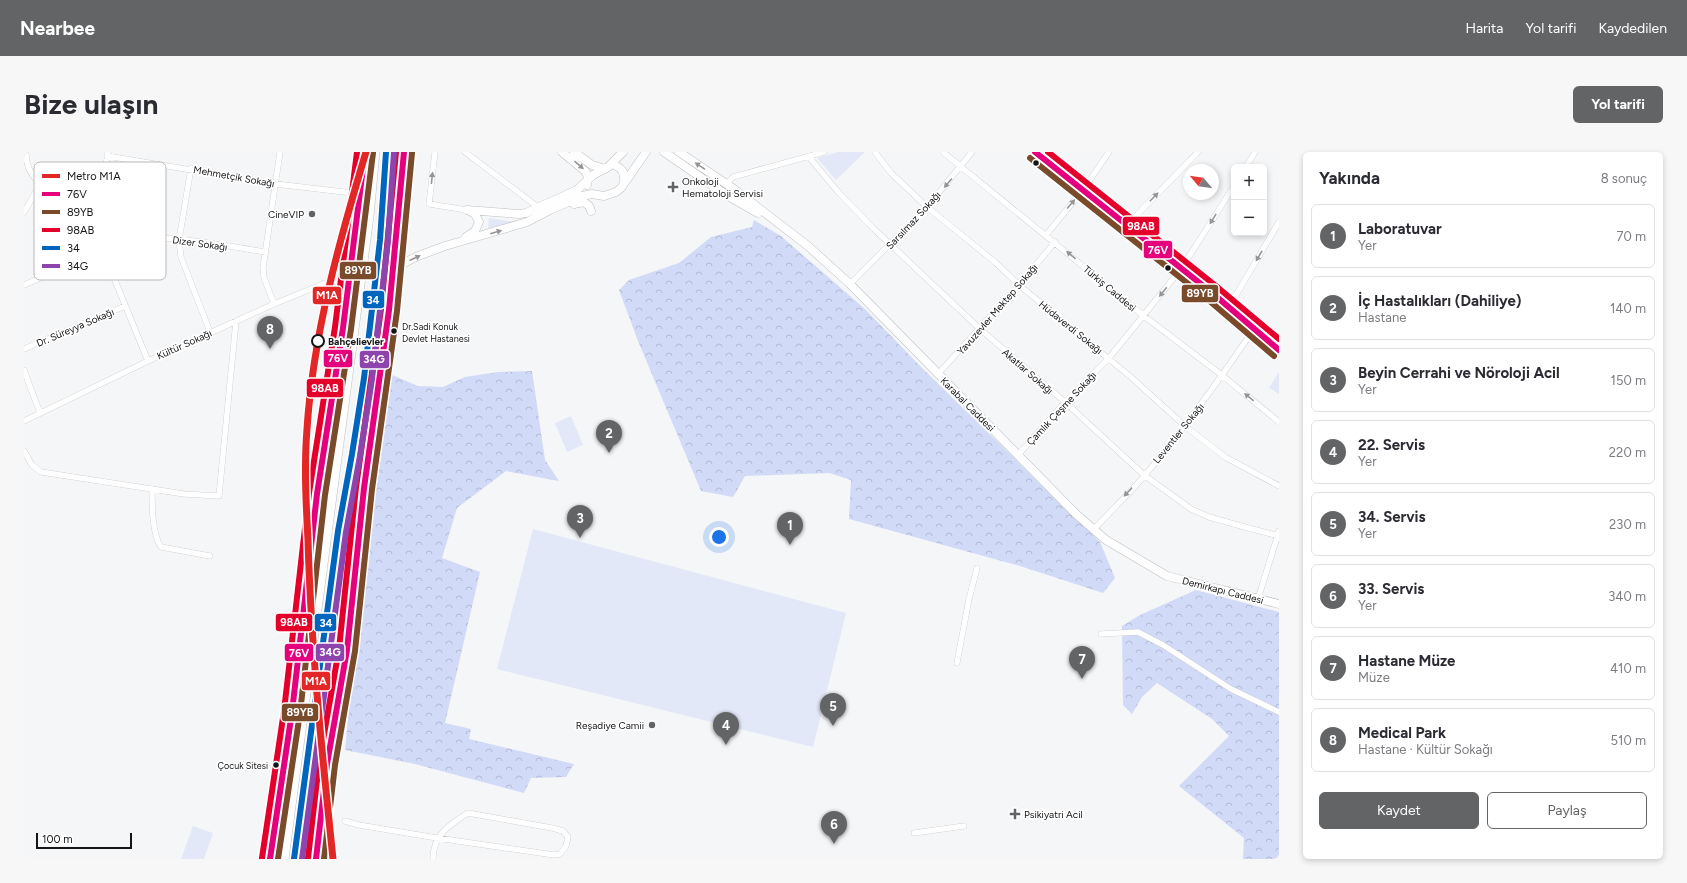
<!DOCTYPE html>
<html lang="tr">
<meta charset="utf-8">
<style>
body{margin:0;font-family:Figtree,sans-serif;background:#f7f7f7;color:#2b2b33}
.controls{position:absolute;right:12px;top:12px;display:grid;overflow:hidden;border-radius:6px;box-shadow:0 2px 6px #0003}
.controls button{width:36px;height:36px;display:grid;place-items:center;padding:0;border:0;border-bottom:1px solid #e1e1e2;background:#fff;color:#2b2b33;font:20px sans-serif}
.compass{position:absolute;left:1159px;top:12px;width:36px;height:36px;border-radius:50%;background:#fff;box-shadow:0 2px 6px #0003;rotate:299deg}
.scale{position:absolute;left:12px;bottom:10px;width:96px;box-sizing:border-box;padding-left:4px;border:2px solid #151516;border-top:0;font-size:11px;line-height:14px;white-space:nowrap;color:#151516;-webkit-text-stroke:3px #fff;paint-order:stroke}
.you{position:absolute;left:695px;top:385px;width:14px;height:14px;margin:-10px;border:3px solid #fff;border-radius:50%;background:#1a73e8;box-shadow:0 0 0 6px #1a73e833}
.badge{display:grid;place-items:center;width:26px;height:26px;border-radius:50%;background:#636465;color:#fff;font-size:13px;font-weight:700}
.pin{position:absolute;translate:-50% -33px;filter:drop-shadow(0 1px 2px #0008)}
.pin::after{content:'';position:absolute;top:21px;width:14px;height:12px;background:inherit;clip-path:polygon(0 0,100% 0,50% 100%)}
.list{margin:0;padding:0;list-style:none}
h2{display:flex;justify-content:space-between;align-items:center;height:52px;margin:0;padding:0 16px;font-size:17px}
h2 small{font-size:13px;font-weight:400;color:#7c7c81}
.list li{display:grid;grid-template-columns:26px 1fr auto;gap:12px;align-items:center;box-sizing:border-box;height:64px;margin:0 8px 8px;padding:0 8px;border:1px solid #e1e1e2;border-radius:6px}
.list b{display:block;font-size:15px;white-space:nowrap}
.list p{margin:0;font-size:13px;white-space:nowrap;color:#7c7c81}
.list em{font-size:13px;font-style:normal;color:#7c7c81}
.actions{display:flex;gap:8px;padding:12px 16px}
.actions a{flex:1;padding:9px 0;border:1px solid #636465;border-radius:6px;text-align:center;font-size:14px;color:#636465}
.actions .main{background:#636465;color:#fff}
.map{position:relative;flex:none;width:1255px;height:707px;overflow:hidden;border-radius:6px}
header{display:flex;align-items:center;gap:24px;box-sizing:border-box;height:56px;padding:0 20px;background:#636465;color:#fff}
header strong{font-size:19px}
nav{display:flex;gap:22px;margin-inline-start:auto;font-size:14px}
.intro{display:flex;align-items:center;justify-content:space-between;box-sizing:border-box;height:96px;padding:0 24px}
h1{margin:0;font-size:28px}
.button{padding:10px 18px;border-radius:6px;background:#636465;color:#fff;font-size:14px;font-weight:700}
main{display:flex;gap:24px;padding:0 24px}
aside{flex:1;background:#fff;border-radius:6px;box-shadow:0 2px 6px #0003}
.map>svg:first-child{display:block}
.green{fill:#e2e8f7}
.forest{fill:url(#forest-crowns)}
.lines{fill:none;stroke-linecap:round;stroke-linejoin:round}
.street-casing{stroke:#bfc0c2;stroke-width:6}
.secondary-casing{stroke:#bfc0c2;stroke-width:9}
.primary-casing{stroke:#bfc0c2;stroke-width:10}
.highway-casing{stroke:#bfc0c2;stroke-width:12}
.street{stroke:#fefefe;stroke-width:5.5}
.secondary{stroke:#fefefe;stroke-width:8}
.primary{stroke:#fefefe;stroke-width:9}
.highway{stroke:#fefefe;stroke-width:11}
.bus-1-casing{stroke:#fff;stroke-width:9}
.bus-2-casing{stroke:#fff;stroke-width:9}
.bus-3-casing{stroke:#fff;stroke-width:9}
.bus-4-casing{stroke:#fff;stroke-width:9}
.bus-5-casing{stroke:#fff;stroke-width:9}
.bus-1{stroke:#e5007d;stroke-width:6}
.bus-2{stroke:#7a4b2a;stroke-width:6}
.bus-3{stroke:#e4002b;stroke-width:6}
.bus-4{stroke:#0065bd;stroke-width:6}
.bus-5{stroke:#8e44ad;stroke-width:6}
.metro-1-casing{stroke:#fff;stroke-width:10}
.metro-1{stroke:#e32726;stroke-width:7}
.oneway{fill:#959596}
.bus-dot{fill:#151516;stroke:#fff;stroke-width:1.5}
.poi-dot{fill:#636465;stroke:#fff;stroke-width:1.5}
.stop-dot{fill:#fff;stroke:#151516;stroke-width:2}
.labels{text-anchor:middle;stroke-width:3.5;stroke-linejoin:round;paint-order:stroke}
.bus-label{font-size:9px;fill:#151516;stroke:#fff;text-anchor:start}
.street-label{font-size:10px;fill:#151516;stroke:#fff}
.poi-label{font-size:10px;fill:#151516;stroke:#fff;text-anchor:start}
.stop-label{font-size:10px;font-weight:bold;fill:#151516;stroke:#fff;text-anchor:start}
.key{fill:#fff;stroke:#b9b9b9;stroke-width:1}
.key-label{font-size:11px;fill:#151516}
.line-badge{stroke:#fff;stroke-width:1.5}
.badge-label{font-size:11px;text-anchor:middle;font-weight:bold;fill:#fff}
</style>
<header>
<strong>Nearbee</strong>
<nav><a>Harita</a><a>Yol tarifi</a><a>Kaydedilen</a></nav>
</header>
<div class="intro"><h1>Bize ulaşın</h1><a class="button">Yol tarifi</a></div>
<main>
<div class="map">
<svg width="1255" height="707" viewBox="0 0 1255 707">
<defs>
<pattern id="forest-crowns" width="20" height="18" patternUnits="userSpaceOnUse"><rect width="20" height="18" fill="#d1daf7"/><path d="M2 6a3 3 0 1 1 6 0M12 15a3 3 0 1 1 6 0" fill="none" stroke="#b3bad3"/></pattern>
</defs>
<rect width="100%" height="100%" fill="#f5f6f8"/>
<path class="green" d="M814,0H841L812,28L793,6Z
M465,66L491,70L464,77Z
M1255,220V242L1245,236Z
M547,264L559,293L543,300L531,271Z
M509,377L822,461L789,595L473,517Z
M169,674L189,681L180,707H157Z"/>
<path class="forest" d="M730,68L757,84L841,157L898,216L1076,390L1091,426L1079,441L996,414L825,367L827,328L805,321L721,324L709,345L677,339L614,189L595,138L605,128L655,111L687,85L728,75Z
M508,219L521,308L535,329L482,319L433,356L418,406L456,420L421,571L447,577L445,587L550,612L542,625L507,626L500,641L391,612L321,598L333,474L368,223L394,234L419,235L441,225L474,220Z
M1172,438L1255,460V707H1219L1220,686L1155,634L1205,584L1188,567L1133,531L1118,545L1108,562L1099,553L1098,474L1116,463Z"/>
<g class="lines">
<g class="street-casing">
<path id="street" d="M2,0C1,51 81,52 84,0
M411,0L405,52L443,58
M441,0L515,56
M851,0L867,21L903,55L971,110L995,133L1108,226L1161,274L1201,305L1255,334
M919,0L1120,164L1199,224L1255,270
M83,4L252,32L337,42
M785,5L815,41L850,77L956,177L1041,250L1120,323L1167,357L1185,365L1217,374L1255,384
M1222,15L1231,0
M167,16L155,88L157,105L186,180
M703,32L709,25L800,0
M54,38L124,209
M0,60L17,31
M1103,73L1174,0
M1022,83L1059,38L1085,0
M826,132L903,55L948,0
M0,133L98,90C140,79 198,94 242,100
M250,152L240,126L239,116L256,0
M1205,155L1255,70
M0,197L101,154
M0,218L16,261
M914,222L995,133L1031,90
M0,269L124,209L250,152L304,130L325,129
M0,299L8,313L17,320L160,342L195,344L212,169
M994,303L1041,250L1085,206L1157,117L1210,34
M128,337C128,353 128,382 137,395L186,404
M1069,378C1086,360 1105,342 1121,323C1161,276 1196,227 1230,177
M1234,447L1255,379
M1077,482L1114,480L1139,493L1207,537L1255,560
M933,511L945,447L953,416
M321,669L335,673L413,686L530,703L536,702L542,694L544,685L539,679L528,676L444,661C425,673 409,683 409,707
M890,681L940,674"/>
</g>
<g class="secondary-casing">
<path id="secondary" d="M538,0L561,19L564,25L563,33
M550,0L568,13L581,17
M640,0L704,44L734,61
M655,0L710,37L784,94L826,132L1052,362L1082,388L1143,424L1255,452
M1011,0L1187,140L1255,198
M587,12C597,15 601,19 600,30
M550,52L560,50L565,54L567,59
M443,58L495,62L502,61L553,38L569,23L584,15L599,0
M442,85L451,79L455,70L451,62L444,58
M368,126L380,111L394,104L421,94L503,70L526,58L558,44L568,42L580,44L592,40L597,36L622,0"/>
</g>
<g class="primary-casing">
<path id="primary" d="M285,413C300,275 327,138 341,0
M316,541L323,498L340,336L365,158L380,0
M257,635L278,475
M292,707L305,606"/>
</g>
<g class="highway-casing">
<path id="highway" d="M278,482L283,457L291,404
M303,612L324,427L322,402
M251,707L259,649L258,629
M259,707L344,64L350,0
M280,707L323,361L349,202L360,109L370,0"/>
</g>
<use href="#street" class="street"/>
<use href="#secondary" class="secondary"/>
<use href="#primary" class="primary"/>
<use href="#highway" class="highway"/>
<g class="bus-1-casing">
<path id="bus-1" d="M1011,0L1187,140L1255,198
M246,707L268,560L293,342L319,176L341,0
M292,707L303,612L323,498L340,336L365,158L380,0"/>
</g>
<g class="bus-2-casing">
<path id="bus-2" d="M1006,6L1182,146L1250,204
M254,707L276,561L301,343L327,177L349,1
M300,707L311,613L331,499L348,337L373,159L388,1"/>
</g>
<g class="bus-3-casing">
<path id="bus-3" d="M1024,0L1192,134L1255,187
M238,706L260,559L285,341L311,175L333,0
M284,706L295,611L315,497L332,335L357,157L372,0"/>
</g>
<g class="bus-4-casing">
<path id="bus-4" d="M270,707L314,379L328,302L340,226L356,88L362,0"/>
</g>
<g class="bus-5-casing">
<path id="bus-5" d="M278,707L322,380L336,304L348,227L364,89L370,0"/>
</g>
<use href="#bus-1" class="bus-1"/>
<use href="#bus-2" class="bus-2"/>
<use href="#bus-3" class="bus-3"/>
<use href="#bus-4" class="bus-4"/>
<use href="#bus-5" class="bus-5"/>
<g class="metro-1-casing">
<path id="metro-1" d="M309,707C298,601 287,495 284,388C282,351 280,314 283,277C289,183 315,90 342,0"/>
</g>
<use href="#metro-1" class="metro-1"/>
</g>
<defs><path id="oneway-solid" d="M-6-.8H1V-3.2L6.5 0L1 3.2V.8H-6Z"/></defs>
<g class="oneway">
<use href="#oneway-solid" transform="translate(555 13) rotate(40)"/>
<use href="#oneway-solid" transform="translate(676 14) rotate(-146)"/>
<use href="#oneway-solid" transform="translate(408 26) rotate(-84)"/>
<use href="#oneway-solid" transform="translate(924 31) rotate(130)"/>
<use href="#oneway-solid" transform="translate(1130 45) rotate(-46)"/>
<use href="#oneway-solid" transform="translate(1047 52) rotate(-50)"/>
<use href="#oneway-solid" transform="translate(1189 67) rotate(122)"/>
<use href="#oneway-solid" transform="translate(472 80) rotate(-16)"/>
<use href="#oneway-solid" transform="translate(1047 103) rotate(-140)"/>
<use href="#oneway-solid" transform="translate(1235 104) rotate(121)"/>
<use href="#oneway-solid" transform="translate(391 106) rotate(-25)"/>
<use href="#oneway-solid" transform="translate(1139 140) rotate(129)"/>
<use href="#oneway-solid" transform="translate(1225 245) rotate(-141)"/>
<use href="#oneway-solid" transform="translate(1104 340) rotate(133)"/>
</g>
<g class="bus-dot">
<circle cx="1012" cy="11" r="3.5"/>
<circle cx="1144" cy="116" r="3.5"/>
<circle cx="370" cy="179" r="3.5"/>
<circle cx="252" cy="613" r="3.5"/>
</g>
<g class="poi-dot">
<path d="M647 29h4v4h4v4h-4v4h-4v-4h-4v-4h4z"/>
<circle cx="288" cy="62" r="4"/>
<circle cx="628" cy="573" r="4"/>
<path d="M989 656h4v4h4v4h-4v4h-4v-4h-4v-4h4z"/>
</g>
<circle class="stop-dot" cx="294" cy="189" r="6"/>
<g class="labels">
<g class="bus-label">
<text x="378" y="178">Dr.Sadi Konuk<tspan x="378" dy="12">Devlet Hastanesi</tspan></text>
<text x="244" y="617" text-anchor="end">Çocuk Sitesi</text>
</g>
<g class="street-label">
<text transform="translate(210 24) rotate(10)" y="4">Mehmetçik Sokağı</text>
<text transform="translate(889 68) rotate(-47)" y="4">Sarsılmaz Sokağı</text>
<text transform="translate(176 91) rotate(8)" y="4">Dizer Sokağı</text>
<text transform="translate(1086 136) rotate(40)" y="4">Türkiş Caddesi</text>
<text transform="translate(973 157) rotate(-49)" y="4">Yavuzevler Mektep Sokağı</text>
<text transform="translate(51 175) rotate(-23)" y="4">Dr. Süreyya Sokağı</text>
<text transform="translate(1047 175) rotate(39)" y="4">Hüdaverdi Sokağı</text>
<text transform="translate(160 192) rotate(-24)" y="4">Kültür Sokağı</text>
<text transform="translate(1004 219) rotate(41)" y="4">Akatlar Sokağı</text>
<text transform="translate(944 252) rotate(45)" y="4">Karabal Caddesi</text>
<text transform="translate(1037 256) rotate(-47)" y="4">Çamlık Çeşme Sokağı</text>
<text transform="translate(1154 281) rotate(-51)" y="4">Leventler Sokağı</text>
<text transform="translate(1199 438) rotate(14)" y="4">Demirkapı Caddesi</text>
</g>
<g class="poi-label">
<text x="658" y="33">Onkoloji<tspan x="658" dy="12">Hematoloji Servisi</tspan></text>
<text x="280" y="66" text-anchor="end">CineVIP</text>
<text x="620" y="577" text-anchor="end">Reşadiye Camii</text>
<text x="1000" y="666">Psikiyatri Acil</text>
</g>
<g class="stop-label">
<text x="304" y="193">Bahçelievler</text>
</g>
</g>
<rect x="10" y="10" width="132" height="118" rx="6" class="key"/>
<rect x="18" y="22" width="18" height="4" fill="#e32726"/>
<rect x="18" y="40" width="18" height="4" fill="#e5007d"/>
<rect x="18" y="58" width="18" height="4" fill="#7a4b2a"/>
<rect x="18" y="76" width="18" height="4" fill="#e4002b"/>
<rect x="18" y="94" width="18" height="4" fill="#0065bd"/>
<rect x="18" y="112" width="18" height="4" fill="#8e44ad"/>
<g class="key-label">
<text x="43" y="28">Metro M1A</text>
<text x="43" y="46">76V</text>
<text x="43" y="64">89YB</text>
<text x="43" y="82">98AB</text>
<text x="43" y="100">34</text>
<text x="43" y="118">34G</text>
</g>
<g class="line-badge">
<rect x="1098" y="64" width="38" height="20" rx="4" fill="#e4002b"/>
<rect x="1119" y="88" width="30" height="19" rx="4" fill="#e5007d"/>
<rect x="315" y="109" width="38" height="19" rx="4" fill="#7a4b2a"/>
<rect x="1157" y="132" width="38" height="19" rx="4" fill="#7a4b2a"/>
<rect x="288" y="134" width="30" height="19" rx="4" fill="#e32726"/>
<rect x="338" y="138" width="23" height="19" rx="4" fill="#0065bd"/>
<rect x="299" y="197" width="30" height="19" rx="4" fill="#e5007d"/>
<rect x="335" y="198" width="31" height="19" rx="4" fill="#8e44ad"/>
<rect x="282" y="226" width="38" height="20" rx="4" fill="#e4002b"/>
<rect x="251" y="461" width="38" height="19" rx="4" fill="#e4002b"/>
<rect x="290" y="461" width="23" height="19" rx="4" fill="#0065bd"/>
<rect x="291" y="491" width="30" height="19" rx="4" fill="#8e44ad"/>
<rect x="260" y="491" width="30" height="19" rx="4" fill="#e5007d"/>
<rect x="277" y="519" width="30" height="20" rx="4" fill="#e32726"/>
<rect x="257" y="551" width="38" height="19" rx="4" fill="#7a4b2a"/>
</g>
<g class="badge-label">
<text x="1117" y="78">98AB</text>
<text x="1134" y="102">76V</text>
<text x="334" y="122">89YB</text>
<text x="1176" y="145">89YB</text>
<text x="303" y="147">M1A</text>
<text x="349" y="152">34</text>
<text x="314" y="210">76V</text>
<text x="350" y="211">34G</text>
<text x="301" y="240">98AB</text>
<text x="270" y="474">98AB</text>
<text x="302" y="475">34</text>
<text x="306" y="504">34G</text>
<text x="275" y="505">76V</text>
<text x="292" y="533">M1A</text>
<text x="276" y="564">89YB</text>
</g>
</svg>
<div class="controls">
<button>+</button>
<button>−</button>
</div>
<svg class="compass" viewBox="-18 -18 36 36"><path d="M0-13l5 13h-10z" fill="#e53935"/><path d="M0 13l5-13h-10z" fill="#7c7c81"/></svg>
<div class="scale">100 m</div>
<div class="you"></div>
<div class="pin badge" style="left:766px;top:393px">1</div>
<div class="pin badge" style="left:585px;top:301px">2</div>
<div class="pin badge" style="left:556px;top:386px">3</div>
<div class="pin badge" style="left:702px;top:593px">4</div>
<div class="pin badge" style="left:809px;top:574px">5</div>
<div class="pin badge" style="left:810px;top:692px">6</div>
<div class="pin badge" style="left:1058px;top:527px">7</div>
<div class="pin badge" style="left:246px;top:197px">8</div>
</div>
<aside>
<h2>Yakında<small>8 sonuç</small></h2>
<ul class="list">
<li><span class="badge">1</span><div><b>Laboratuvar</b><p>Yer</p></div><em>70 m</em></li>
<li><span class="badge">2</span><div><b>İç Hastalıkları (Dahiliye)</b><p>Hastane</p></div><em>140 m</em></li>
<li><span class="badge">3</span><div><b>Beyin Cerrahi ve Nöroloji Acil</b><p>Yer</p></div><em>150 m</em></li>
<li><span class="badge">4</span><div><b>22. Servis</b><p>Yer</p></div><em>220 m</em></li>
<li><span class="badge">5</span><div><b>34. Servis</b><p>Yer</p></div><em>230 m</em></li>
<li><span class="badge">6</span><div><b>33. Servis</b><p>Yer</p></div><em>340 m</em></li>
<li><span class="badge">7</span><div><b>Hastane Müze</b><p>Müze</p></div><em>410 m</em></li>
<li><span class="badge">8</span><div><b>Medical Park</b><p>Hastane · Kültür Sokağı</p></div><em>510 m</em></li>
</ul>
<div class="actions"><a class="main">Kaydet</a><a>Paylaş</a></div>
</aside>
</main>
